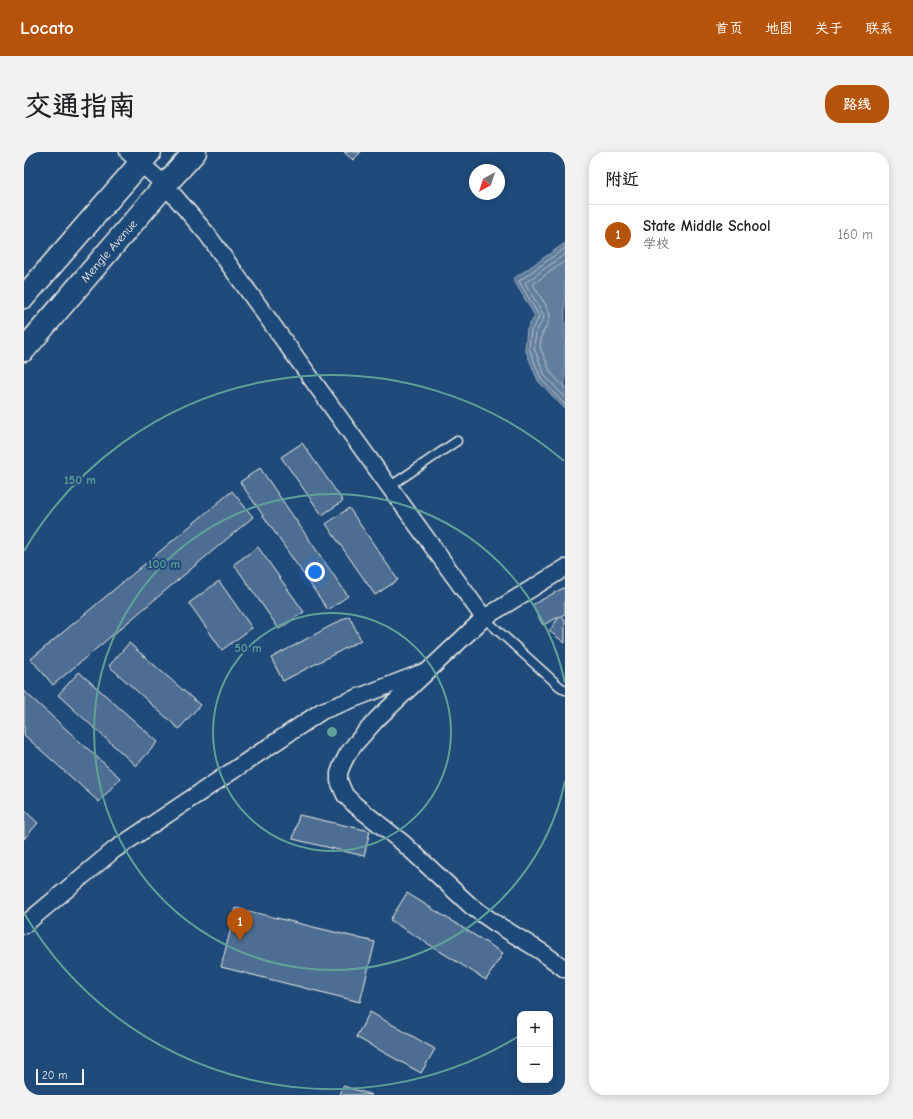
<!DOCTYPE html>
<html lang="zh">
<meta charset="utf-8">
<style>
body{margin:0;font-family:"Comic Neue","LXGW WenKai TC",sans-serif;background:#f2f2f2;color:#202124}
.controls{position:absolute;right:12px;bottom:12px;display:grid;overflow:hidden;border-radius:8px;box-shadow:0 2px 10px #0003}
.controls button{width:36px;height:36px;display:grid;place-items:center;padding:0;border:0;border-bottom:1px solid #e0e0e0;background:#fff;color:#202124;font:20px sans-serif}
.compass{position:absolute;left:445px;top:12px;width:36px;height:36px;border-radius:50%;background:#fff;box-shadow:0 2px 10px #0003;rotate:219deg}
.scale{position:absolute;left:12px;bottom:10px;width:48px;box-sizing:border-box;padding-left:4px;border:2px solid #f4f1e8;border-top:0;font-size:11px;line-height:14px;white-space:nowrap;color:#f4f1e8;-webkit-text-stroke:3px #1f4a7a;paint-order:stroke}
.you{position:absolute;left:291px;top:420px;width:14px;height:14px;margin:-10px;border:3px solid #fff;border-radius:50%;background:#1a73e8;box-shadow:0 0 0 6px #1a73e833}
.badge{display:grid;place-items:center;width:26px;height:26px;border-radius:50%;background:#b45309;color:#fff;font-size:13px;font-weight:700}
.pin{position:absolute;translate:-50% -33px;filter:drop-shadow(0 1px 2px #0008)}
.pin::after{content:'';position:absolute;top:21px;width:14px;height:12px;background:inherit;clip-path:polygon(0 0,100% 0,50% 100%)}
.list{margin:0;padding:0;list-style:none}
h2{display:flex;justify-content:space-between;align-items:center;height:52px;margin:0;padding:0 16px;font-size:17px}
h2 small{font-size:13px;font-weight:400;color:#757577}
.list li{display:grid;grid-template-columns:26px 1fr auto;gap:12px;align-items:center;box-sizing:border-box;height:60px;padding:0 16px;border-top:1px solid #e0e0e0}
.list b{display:block;font-size:15px;white-space:nowrap}
.list p{margin:0;font-size:13px;white-space:nowrap;color:#757577}
.list em{font-size:13px;font-style:normal;color:#757577}
.map{position:relative;flex:none;width:541px;height:943px;overflow:hidden;border-radius:16px}
header{display:flex;align-items:center;gap:24px;box-sizing:border-box;height:56px;padding:0 20px;background:#b45309;color:#fff}
header strong{font-size:19px}
nav{display:flex;gap:22px;margin-inline-start:auto;font-size:14px}
.intro{display:flex;align-items:center;justify-content:space-between;box-sizing:border-box;height:96px;padding:0 24px}
h1{margin:0;font-size:28px}
.button{padding:10px 18px;border-radius:16px;background:#b45309;color:#fff;font-size:14px;font-weight:700}
main{display:flex;gap:24px;padding:0 24px}
aside{flex:1;background:#fff;border-radius:16px;box-shadow:0 2px 10px #0003}
.map>svg:first-child{display:block}
.water{fill:#627e9d;stroke:#9cacbb}
.lines{fill:none;stroke-linecap:round;stroke-linejoin:round}
.shore{stroke:#bac3ca;stroke-width:1}
.building{fill:#4d6e92;stroke:#f4f1e8}
.lane-casing{stroke:#f4f1e8;stroke-width:11}
.street-casing{stroke:#f4f1e8;stroke-width:19}
.secondary-casing{stroke:#f4f1e8;stroke-width:25}
.lane{stroke:#1f4a7a;stroke-width:8}
.street{stroke:#1f4a7a;stroke-width:16}
.secondary{stroke:#1f4a7a;stroke-width:22}
.ring{fill:none;stroke:#5fa199;stroke-width:2}
.labels{text-anchor:middle;stroke-width:4;stroke-linejoin:round;paint-order:stroke}
.street-label{font-size:12px;fill:#f4f1e8;stroke:#1f4a7a}
.centre{fill:#5fa199;stroke:#1f4a7a;stroke-width:2}
.ring-label{font-size:12px;text-anchor:middle;font-weight:bold;fill:#5fa199;stroke:#1f4a7a;stroke-width:4;stroke-linejoin:round;paint-order:stroke}
</style>
<header>
<strong>Locato</strong>
<nav><a>首页</a><a>地图</a><a>关于</a><a>联系</a></nav>
</header>
<div class="intro"><h1>交通指南</h1><a class="button">路线</a></div>
<main>
<div class="map">
<svg width="541" height="943" viewBox="0 0 541 943">
<rect width="100%" height="100%" fill="#1f4a7a"/>
<filter id="ink" filterUnits="userSpaceOnUse"><feTurbulence type="fractalNoise" baseFrequency=".025" numOctaves="2"/><feDisplacementMap in="SourceGraphic" scale="8" xChannelSelector="R" yChannelSelector="G"/><feConvolveMatrix kernelMatrix="1 2 1 2 8 2 1 2 1" color-interpolation-filters="sRGB"/></filter>
<g filter="url(#ink)">
<path class="water" d="M541,91V257L514,229L501,197L503,177L511,164L489,127Z"/>
<g class="lines">
<path class="shore" d="M541,96L495,129L515,164L514,167L507,179L505,196L517,227L541,253
M541,102L501,131L520,164L519,168L512,180L510,196L521,224L541,245
M541,109L509,132L524,157L526,163L524,171L518,182L516,195L527,221L541,236"/>
</g>
<path class="building" d="M320,0H337L329,8Z
M278,291L319,349L298,363L257,305Z
M236,316L324,444L304,458L216,330Z
M208,339L229,365L29,533L7,507Z
M325,356L374,428L351,443L302,372Z
M234,395L280,460L255,477L210,412Z
M195,429L228,476L198,498L165,451Z
M541,435V462L519,473L508,453Z
M325,464L337,488L259,529L247,506Z
M536,464L541,468V491L525,479Z
M105,491L176,553L155,577L85,514Z
M55,520L134,590L112,614L34,543Z
M0,539L96,626L75,650L0,583Z
M0,658L14,671L0,687Z
M275,663L346,679L340,704L269,687Z
M383,741L479,801L462,828L366,768Z
M212,756L351,790L336,850L197,815Z
M346,860L411,897L397,921L332,885Z
M319,934L348,943H316Z"/>
<g class="lines">
<g class="lane-casing">
<path id="lane" d="M365,335L433,289
M460,466L535,534L541,538"/>
</g>
<g class="street-casing">
<path id="street" d="M104,0L141,33L183,82L460,466
M541,416L460,466L353,567L331,592L323,603L318,613L315,621V629L321,643L331,653L379,691L448,755L471,771L518,800L541,817
M0,773L90,698L298,559L397,521"/>
</g>
<g class="secondary-casing">
<path id="secondary" d="M0,145L126,0
M0,198L141,33L171,0"/>
</g>
<use href="#lane" class="lane"/>
<use href="#street" class="street"/>
<use href="#secondary" class="secondary"/>
</g>
</g>
<g class="ring">
<circle cx="308" cy="580" r="119"/>
<path d="M541 629A238 238 0 1 1 541 531"/>
<path d="M495 884A357 357 0 0 1 0 761M0 399A357 357 0 0 1 540 309"/>
</g>
<g class="labels">
<g class="street-label">
<text transform="translate(85 99) rotate(-49)" y="4">Mengle Avenue</text>
</g>
</g>
<circle cx="308" cy="580" r="6" class="centre"/>
<g class="ring-label">
<text x="56" y="332">150 m</text>
<text x="140" y="416">100 m</text>
<text x="224" y="500">50 m</text>
</g>
</svg>
<div class="controls">
<button>+</button>
<button>−</button>
</div>
<svg class="compass" viewBox="-18 -18 36 36"><path d="M0-13l5 13h-10z" fill="#e53935"/><path d="M0 13l5-13h-10z" fill="#757577"/></svg>
<div class="scale">20 m</div>
<div class="you"></div>
<div class="pin badge" style="left:216px;top:789px">1</div>
</div>
<aside>
<h2>附近<small></small></h2>
<ul class="list">
<li><span class="badge">1</span><div><b>State Middle School</b><p>学校</p></div><em>160 m</em></li>
</ul>
</aside>
</main>
